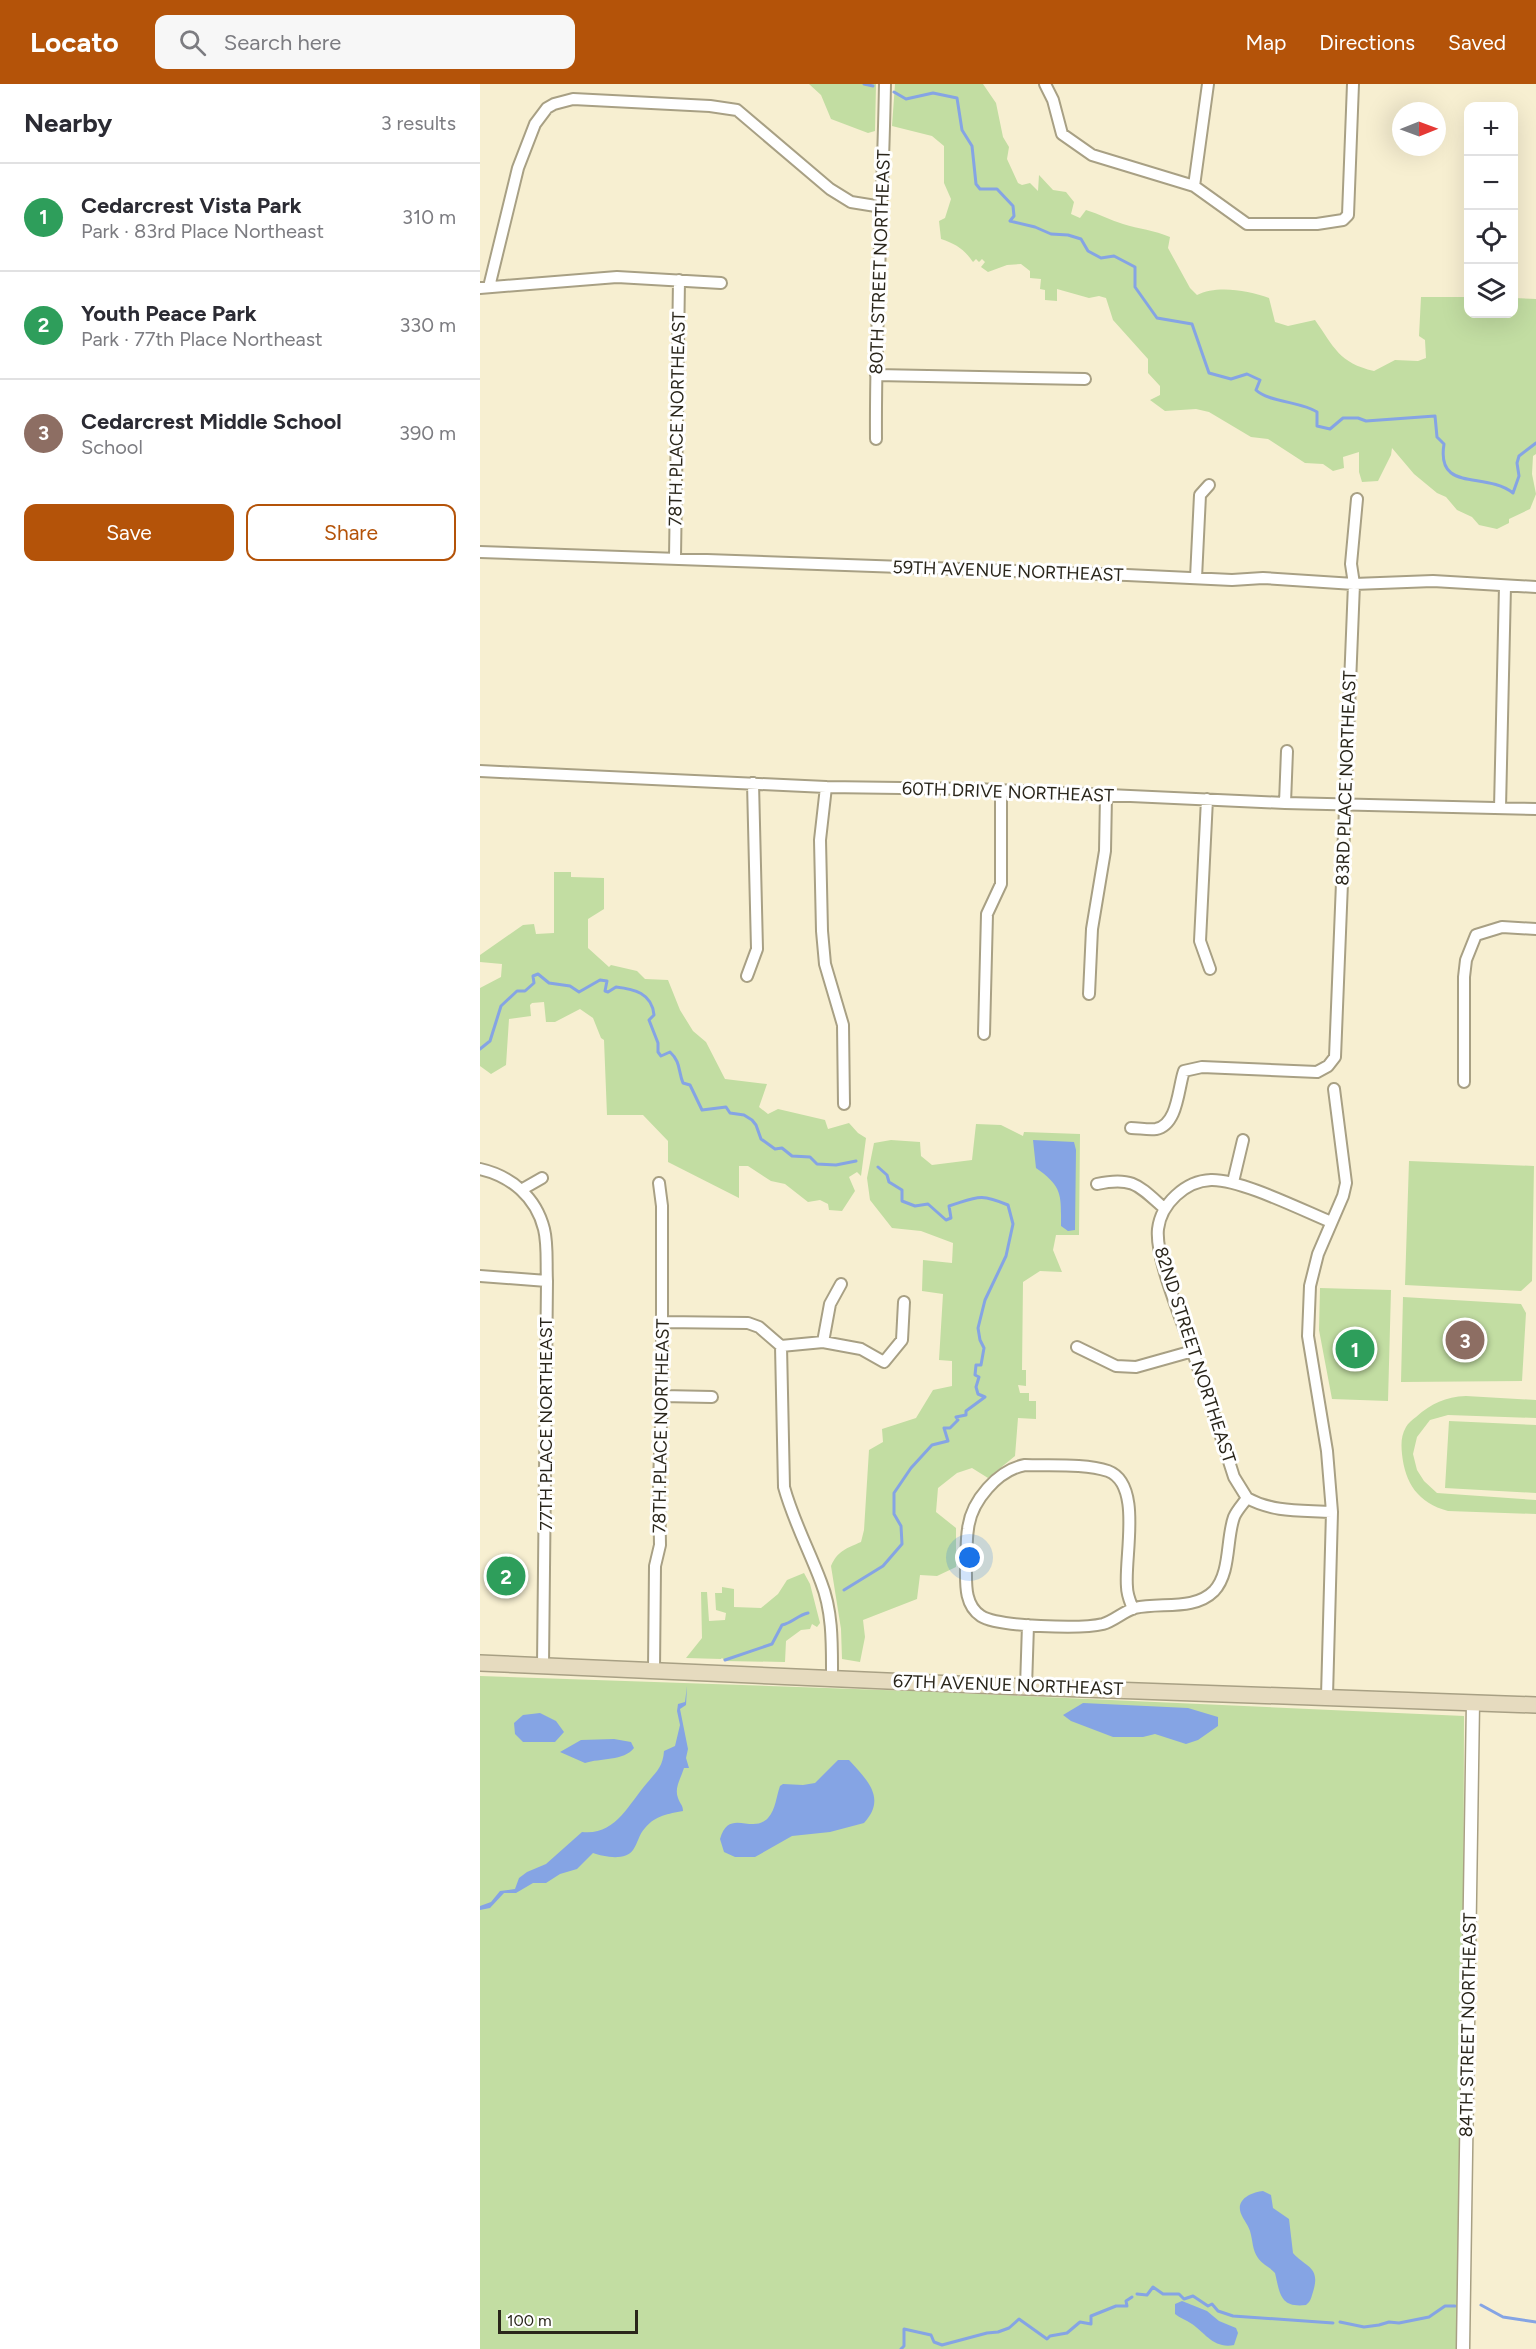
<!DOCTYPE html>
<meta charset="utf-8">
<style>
body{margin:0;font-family:Figtree,sans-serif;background:#f7f7f7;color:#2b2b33}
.controls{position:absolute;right:18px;top:18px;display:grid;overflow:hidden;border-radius:12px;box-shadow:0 6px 24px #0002}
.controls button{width:54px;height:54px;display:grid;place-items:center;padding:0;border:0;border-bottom:2px solid #e1e1e2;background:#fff;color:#2b2b33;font:30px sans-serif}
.compass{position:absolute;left:912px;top:18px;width:54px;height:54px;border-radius:50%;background:#fff;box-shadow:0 6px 24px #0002;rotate:89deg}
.scale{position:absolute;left:18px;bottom:15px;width:140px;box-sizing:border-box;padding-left:6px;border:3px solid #2a261b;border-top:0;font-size:16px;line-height:21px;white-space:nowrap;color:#2a261b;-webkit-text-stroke:4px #fff;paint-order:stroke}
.you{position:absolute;left:490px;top:1474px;width:21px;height:21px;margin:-15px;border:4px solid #fff;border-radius:50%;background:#1a73e8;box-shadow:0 0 0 9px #1a73e833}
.badge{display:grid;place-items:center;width:39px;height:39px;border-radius:50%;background:#b45309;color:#fff;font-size:20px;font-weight:700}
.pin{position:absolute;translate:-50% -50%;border:3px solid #fff;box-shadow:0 2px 6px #0006}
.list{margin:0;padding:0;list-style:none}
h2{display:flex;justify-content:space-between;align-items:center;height:78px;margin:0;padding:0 24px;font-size:26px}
h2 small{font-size:20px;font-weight:400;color:#7c7c81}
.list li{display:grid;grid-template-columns:39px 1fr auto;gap:18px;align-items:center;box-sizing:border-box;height:108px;padding:0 24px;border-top:2px solid #e1e1e2}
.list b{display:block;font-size:22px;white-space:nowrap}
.list p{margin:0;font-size:20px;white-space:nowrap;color:#7c7c81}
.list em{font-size:20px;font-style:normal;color:#7c7c81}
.actions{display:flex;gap:12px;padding:18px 24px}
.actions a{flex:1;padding:14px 0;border:2px solid #b45309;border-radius:12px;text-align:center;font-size:21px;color:#b45309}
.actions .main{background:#b45309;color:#fff}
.icon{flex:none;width:33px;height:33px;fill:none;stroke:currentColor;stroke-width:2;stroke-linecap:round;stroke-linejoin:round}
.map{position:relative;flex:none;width:1056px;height:2265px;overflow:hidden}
header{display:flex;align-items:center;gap:36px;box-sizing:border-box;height:84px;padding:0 30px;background:#b45309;color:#fff}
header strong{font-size:28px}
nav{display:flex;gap:33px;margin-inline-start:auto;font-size:21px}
.search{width:420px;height:54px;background:#f7f7f7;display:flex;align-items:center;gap:15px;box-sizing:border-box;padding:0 21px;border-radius:12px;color:#7c7c81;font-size:22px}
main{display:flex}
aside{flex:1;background:#fff}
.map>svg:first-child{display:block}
.green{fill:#c2dda2}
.water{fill:#85a4e4}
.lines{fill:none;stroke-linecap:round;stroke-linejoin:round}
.stream{stroke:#85a4e4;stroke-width:3}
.minor-casing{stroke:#a8a084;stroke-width:14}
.tertiary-casing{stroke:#a8a084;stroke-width:15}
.secondary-casing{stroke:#a8a084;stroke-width:18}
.minor{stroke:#fff;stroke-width:10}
.tertiary{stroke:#fff;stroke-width:12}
.secondary{stroke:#e6dbbf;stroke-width:15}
.labels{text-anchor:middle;stroke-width:6;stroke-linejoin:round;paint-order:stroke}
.street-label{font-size:18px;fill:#2a261b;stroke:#fff}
</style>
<header>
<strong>Locato</strong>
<div class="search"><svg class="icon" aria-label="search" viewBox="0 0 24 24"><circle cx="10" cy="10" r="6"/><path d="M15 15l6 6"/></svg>Search here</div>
<nav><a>Map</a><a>Directions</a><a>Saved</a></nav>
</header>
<main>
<aside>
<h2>Nearby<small>3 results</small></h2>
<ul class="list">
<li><span class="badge" style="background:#2e9e5b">1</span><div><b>Cedarcrest Vista Park</b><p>Park · 83rd Place Northeast</p></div><em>310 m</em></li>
<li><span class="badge" style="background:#2e9e5b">2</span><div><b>Youth Peace Park</b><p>Park · 77th Place Northeast</p></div><em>330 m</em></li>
<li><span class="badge" style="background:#8d6e63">3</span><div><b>Cedarcrest Middle School</b><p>School</p></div><em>390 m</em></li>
</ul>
<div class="actions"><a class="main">Save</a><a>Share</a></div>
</aside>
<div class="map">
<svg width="1056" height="2265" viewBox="0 0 1056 2265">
<rect width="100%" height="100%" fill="#f7efd1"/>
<path class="green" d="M329,0H396L395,47L388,49L351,35L341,11Z
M415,0H503L516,19L523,53L529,63L527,75L538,99L542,101L550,99L558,107L559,91L573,106L586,108L594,118L591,130L600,134L606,126C619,130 630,136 643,140C659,145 674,146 690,153L688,164L710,204L717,211C736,201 768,206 789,214L795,238L808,242L835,236C854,263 859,279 894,287L915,276L938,277L946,274L945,256L939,252L941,213H988V230H1034V214L1056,215V370L1053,372L1052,390L1056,410L1050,425L1029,435V439L1017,445L999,441L992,433L977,426L966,413L957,409L934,390L912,364L911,371L898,397L882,398L879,388V368L863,373L864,384L853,387L843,380L825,379L788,355L771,353L729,328L716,325L685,327L670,316L680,311V302L668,289V275L633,236L626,214L619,212L609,214L577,205V217L565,216V206L560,205L561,195L550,194V187L541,180L527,181L508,188L501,183L505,178L502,175L499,178L496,175L493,178C484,165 476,160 461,155L459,137L465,134L471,115L464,99V62L452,52L412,42Z
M74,788H91V793L124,794V825L108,835V864L129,883L131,881L157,887L165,895L188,896L200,926L213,947L226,958L245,995L287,1000L279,1023L288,1030L298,1025L345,1036L348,1045L369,1039L378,1049L386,1054L381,1092L377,1088L369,1093L375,1107L362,1127L349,1126L348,1120L340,1116L328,1118L305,1100L291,1097L268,1082H259V1114L188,1078V1057L163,1031H127L124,956L121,954L113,934L100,925L75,938H66L64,918L52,919L50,921L51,932L29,935L26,981L11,990L0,982V904L21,893L22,880L0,878V871L43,841L54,840L56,850L74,849Z
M496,1040L521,1041L543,1052L544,1048L600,1050L599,1151H576L573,1166L582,1188L560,1187L543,1198L542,1286H546V1302L538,1301L540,1309H549V1317H556V1335L538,1334L535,1372L508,1394L492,1384L477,1389L458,1404L456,1428L476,1444V1483L457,1492L440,1491L437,1515L383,1536L385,1553L380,1578L362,1575L361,1545L351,1482C357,1467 367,1464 381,1458L384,1446L389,1366L403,1358L402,1345L436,1334L453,1306L472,1302V1277L459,1276L463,1210L442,1207L443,1176L472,1179L473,1159L441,1147L412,1144L390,1116L387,1094L394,1059L411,1056L440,1058L441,1072L452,1081L492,1076Z
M929,1077L1054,1082L1052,1197L1041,1207L925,1201Z
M840,1204L911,1206L908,1317L852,1315L839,1246Z
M923,1213L1041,1220L1046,1229L1042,1297L921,1298Z
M986,1312L1056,1316V1334L968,1331L950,1336L937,1353L933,1370L937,1386L944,1397L957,1409L1056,1416V1430L968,1427C938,1419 925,1399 922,1370C921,1360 921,1352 926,1343C928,1339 932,1336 936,1333C952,1319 965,1313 986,1312Z
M969,1337L1056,1341V1409L965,1404Z
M324,1489L330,1500L340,1539L337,1543L332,1540L330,1545L321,1546L306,1557L305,1578L245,1577L242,1574L241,1575L206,1574L222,1554L221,1508H227L229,1537L245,1536L246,1529L236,1526L235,1509H242V1503L254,1505V1523L281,1524L298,1510L307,1496Z
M0,1592L432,1607L984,1632L982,2265H0Z"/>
<path class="water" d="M553,1056L594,1058L596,1066L595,1146L588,1147L581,1142C581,1111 583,1103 556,1084Z
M207,1602L206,1621L200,1625L208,1665L206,1674L209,1684H204C201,1694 194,1704 198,1714C200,1720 203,1721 203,1727C188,1730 176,1731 165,1744C159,1750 158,1759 153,1766C146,1777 124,1773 113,1769L97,1785L80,1790L66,1799H53L36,1809H24L10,1824L0,1826V1822L11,1818L20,1807L35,1805L39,1794L47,1788L66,1780L102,1748C135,1752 148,1721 167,1699C176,1688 183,1683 184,1667L195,1662L200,1641L197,1627L198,1620L205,1618Z
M603,1619L708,1624L738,1633V1642L718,1656L706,1660L675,1650L663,1653H633L591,1637L583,1631Z
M60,1629L76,1637L84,1648L75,1658H43L35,1650L34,1639L43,1631Z
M134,1655L151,1658L154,1664C144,1677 120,1674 105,1679L80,1668L101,1656Z
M358,1676H369C387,1696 407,1714 384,1739L350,1748L312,1752L275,1773H255L244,1768L240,1755C249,1723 272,1751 288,1734C296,1725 296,1713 300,1702L303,1700L323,1701L335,1699Z
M783,2107L791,2111L793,2124L809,2135L813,2169C826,2184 841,2182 833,2208C831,2214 831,2217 826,2221C800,2224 800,2210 795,2189C790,2183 783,2181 778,2174C772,2165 773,2157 770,2147C768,2140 761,2133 760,2126C758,2114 773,2108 783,2107Z
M702,2217L727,2227L739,2237L756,2244L758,2249L754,2261C734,2265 725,2249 712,2240C706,2236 700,2234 695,2230V2220Z"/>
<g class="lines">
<path class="stream" d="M384,0L393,2
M414,8L426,15L453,9L477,14L482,46L492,62L496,100L500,105H517L533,122L534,132L530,137L555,143L571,150L588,151L601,155L608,167L621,174L634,172L655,183V203L677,234L712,240L729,289L751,295L767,290L780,296L776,306C788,318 823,318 837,328V342L850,345L863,334H878L886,337L955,332L957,353L964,360C956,409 1005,387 1033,409L1039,392L1037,379L1039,372L1056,359
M0,965L10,957L21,922L37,907H45L54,899L53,892L58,890L69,899L90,902L99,908L120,896L127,897L125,907L128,908L136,903C154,905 172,909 174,931L169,936L178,959V968L181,972L190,968C201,978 198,987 203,999L210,1001L222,1026L246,1023L250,1029L264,1031L272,1036L276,1041L281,1055L295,1065L302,1064L312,1072L330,1073L337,1080L356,1081L376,1077
M364,1506L403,1482L422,1460L421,1442L414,1430V1409L431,1384L452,1361L468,1357L464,1344H470L478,1336L476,1333L486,1331V1327L505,1313L498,1310L496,1303L499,1293L495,1291L496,1281H501L504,1264L500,1256L498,1244L505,1216L526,1172L533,1140L528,1121C499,1109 498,1113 469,1122L471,1134L466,1136L448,1120L435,1122L422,1117V1106L409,1098L407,1091L398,1083
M245,1576L292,1560L302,1541C312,1539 318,1531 328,1529
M657,2210L667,2211L673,2203L683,2210H699L704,2215L713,2212L728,2222L732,2220L738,2227L753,2232L853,2239
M1001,2221L1023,2233L1056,2238
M860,2238L884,2243L899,2241L909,2238L919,2239L949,2233L965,2222H975
M421,2265L424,2262V2245L451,2251L454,2258L462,2261L507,2249L518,2248L529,2244L539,2235L567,2255L570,2252L587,2249L600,2238L611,2240V2232L636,2222H647L646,2217L652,2213"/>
<g class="minor-casing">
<path id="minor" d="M565,0L573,16L582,50L612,71L714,102L767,140H837L863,136L868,131L873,0
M714,102L728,0
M9,203L38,84L55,40L67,24L74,20L93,15L230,22L257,26L350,105L371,118L402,123
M0,204L137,193L241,199
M396,291L605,295
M396,355C395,237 403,118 405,0
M0,468L647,491L752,496L783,494L874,500L953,497L1056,503
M195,474L199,196
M716,494L720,411L729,401
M0,687L346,703L495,705L805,719L1056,725
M346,703L340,756L342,847L345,880L363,941L364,1020
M727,715L720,857L730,885
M805,719L807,667
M1020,724L1025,502
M267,892L277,865L273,699
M609,910L612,845L625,767L626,711
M504,950L507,830L521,800V707
M984,998V893L986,876L996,851L1022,843L1056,845
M651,1044C659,1044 668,1046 676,1045C698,1041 698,1004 704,987L722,983L837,988L848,982L855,973L874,500L871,480L877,415
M0,1085C31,1092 56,1113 64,1145C68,1161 66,1180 67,1197L63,1582
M753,1098L763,1056
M617,1100C653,1092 659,1102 685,1125
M41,1106L62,1094
M0,1192L67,1197
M182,1238L268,1239L279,1243L301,1262L343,1258L381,1265L404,1278L422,1256L424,1218
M343,1258L350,1220L361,1200
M301,1262L304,1403C313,1436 329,1466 341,1498C353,1528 352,1562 352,1594
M597,1263L636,1282L656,1283L713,1267
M182,1312L232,1313
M767,1414L754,1393C740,1349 726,1306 711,1263C701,1234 675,1173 678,1145C681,1120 705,1097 731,1096C760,1095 822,1126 851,1138
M767,1414C794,1429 823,1426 852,1428
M653,1525C650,1517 647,1511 647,1503C644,1473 663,1400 628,1387C605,1379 569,1382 545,1381C518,1386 491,1417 488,1445C486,1457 487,1470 486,1481C486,1499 484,1521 501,1532C518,1543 602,1545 623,1540C634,1537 644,1527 655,1524C681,1518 714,1527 734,1507C751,1489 746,1455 754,1433C757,1426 763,1420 767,1414
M174,1586L175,1482L180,1461L179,1399L182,1312V1122L179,1099
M546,1603L548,1541
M847,1612L852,1428L847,1367L828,1252L830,1202L838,1170L863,1112L866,1099L854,1005"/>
</g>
<g class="tertiary-casing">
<path id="tertiary" d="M983,2265L993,1618"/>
</g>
<g class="secondary-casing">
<path id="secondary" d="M0,1579L546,1603L1056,1621"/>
</g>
<use href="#minor" class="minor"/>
<use href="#tertiary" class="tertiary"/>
<use href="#secondary" class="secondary"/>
</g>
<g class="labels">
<g class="street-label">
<text transform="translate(400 178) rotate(-88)" y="6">80TH STREET NORTHEAST</text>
<text transform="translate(197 335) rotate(-89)" y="6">78TH PLACE NORTHEAST</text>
<text transform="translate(528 487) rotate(2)" y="6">59TH AVENUE NORTHEAST</text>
<text transform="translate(866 694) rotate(-88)" y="6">83RD PLACE NORTHEAST</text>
<text transform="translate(528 708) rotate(2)" y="6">60TH DRIVE NORTHEAST</text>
<text transform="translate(715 1271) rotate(72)" y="6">82ND STREET NORTHEAST</text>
<text transform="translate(66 1340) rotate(-90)" y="6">77TH PLACE NORTHEAST</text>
<text transform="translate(181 1342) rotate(-89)" y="6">78TH PLACE NORTHEAST</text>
<text transform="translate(528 1601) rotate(2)" y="6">67TH AVENUE NORTHEAST</text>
<text transform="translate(988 1941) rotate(-89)" y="6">84TH STREET NORTHEAST</text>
</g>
</g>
</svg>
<div class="controls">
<button>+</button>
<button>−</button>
<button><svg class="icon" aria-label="locate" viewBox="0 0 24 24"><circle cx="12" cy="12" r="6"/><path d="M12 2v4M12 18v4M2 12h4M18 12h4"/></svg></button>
<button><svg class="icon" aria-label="layers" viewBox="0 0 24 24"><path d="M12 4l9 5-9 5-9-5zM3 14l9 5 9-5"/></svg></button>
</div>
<svg class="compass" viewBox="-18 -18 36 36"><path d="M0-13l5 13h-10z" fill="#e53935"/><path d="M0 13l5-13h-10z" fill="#7c7c81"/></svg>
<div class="scale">100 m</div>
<div class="you"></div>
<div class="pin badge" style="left:875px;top:1265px;background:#2e9e5b">1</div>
<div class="pin badge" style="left:26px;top:1492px;background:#2e9e5b">2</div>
<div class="pin badge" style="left:985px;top:1256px;background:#8d6e63">3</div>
</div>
</main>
